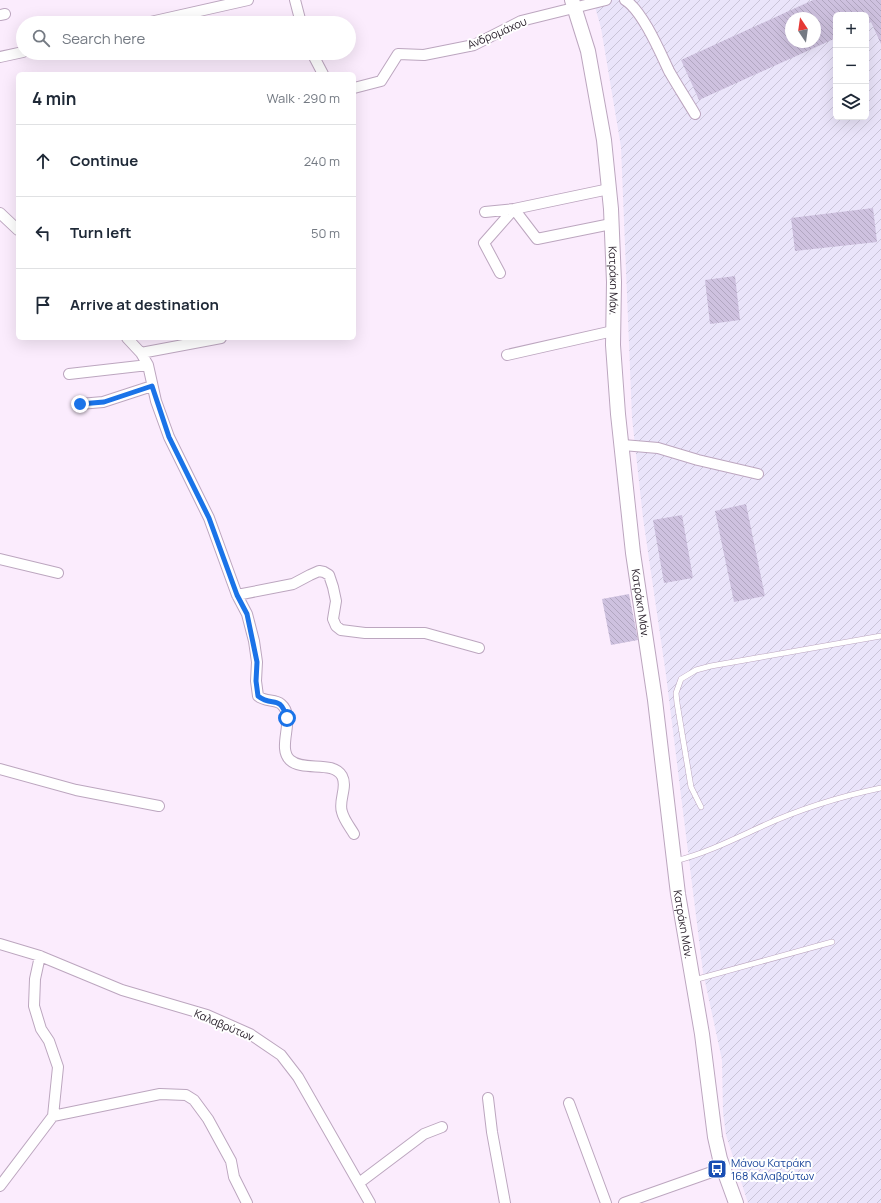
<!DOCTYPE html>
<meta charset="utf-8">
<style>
body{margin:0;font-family:Manrope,sans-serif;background:#f2f2f3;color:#1f2937}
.controls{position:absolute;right:12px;top:12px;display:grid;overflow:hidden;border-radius:6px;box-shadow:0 4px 16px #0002}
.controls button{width:36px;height:36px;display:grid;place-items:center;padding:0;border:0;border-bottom:1px solid #e0e1e3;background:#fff;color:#1f2937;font:20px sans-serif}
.compass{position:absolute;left:785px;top:12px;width:36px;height:36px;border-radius:50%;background:#fff;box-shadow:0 4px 16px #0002;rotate:347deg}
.stop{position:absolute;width:12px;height:12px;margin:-9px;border:3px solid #1a73e8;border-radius:50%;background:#fff}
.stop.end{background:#1a73e8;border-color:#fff;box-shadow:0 1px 4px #0008}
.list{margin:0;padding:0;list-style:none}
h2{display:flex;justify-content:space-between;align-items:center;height:52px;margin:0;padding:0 16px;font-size:17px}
h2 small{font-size:13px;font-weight:400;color:#747a83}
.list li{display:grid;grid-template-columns:26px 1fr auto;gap:12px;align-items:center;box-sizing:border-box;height:72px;padding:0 16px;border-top:1px solid #e0e1e3}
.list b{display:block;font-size:15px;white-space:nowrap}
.list em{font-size:13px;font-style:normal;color:#747a83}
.icon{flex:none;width:22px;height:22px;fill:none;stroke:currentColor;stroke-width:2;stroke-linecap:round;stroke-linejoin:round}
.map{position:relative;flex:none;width:881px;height:1203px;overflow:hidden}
.search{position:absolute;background:#fff;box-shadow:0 4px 16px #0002;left:16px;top:16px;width:340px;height:44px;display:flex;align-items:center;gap:10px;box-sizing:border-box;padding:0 14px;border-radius:22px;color:#747a83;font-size:15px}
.panel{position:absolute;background:#fff;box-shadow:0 4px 16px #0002;left:16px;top:72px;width:340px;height:268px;border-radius:6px}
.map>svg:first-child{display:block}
.industrial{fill:url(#industrial-furrows);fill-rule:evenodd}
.building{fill:url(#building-back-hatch);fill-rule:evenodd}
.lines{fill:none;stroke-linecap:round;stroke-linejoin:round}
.lane-casing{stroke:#bca6bf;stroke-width:6}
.street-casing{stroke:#bca6bf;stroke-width:12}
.secondary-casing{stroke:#bca6bf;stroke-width:16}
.lane{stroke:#fff;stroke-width:5}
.street{stroke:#fff;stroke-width:10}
.secondary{stroke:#fff;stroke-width:14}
.route{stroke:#1a73e8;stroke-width:5}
.labels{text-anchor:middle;stroke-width:4;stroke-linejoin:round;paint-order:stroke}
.street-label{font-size:11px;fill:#2b222d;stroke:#fff}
.transit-label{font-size:11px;fill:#164399;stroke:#fff;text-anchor:start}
</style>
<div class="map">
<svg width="881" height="1203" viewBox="0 0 881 1203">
<defs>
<pattern id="industrial-furrows" width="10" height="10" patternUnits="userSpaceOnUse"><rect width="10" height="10" fill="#eae4fa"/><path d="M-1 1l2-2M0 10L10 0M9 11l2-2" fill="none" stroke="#c9c3d7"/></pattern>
<pattern id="building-back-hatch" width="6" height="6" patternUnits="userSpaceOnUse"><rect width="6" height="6" fill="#cec1df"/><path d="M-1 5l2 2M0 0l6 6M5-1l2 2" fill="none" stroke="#b1a6c0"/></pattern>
</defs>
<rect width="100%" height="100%" fill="#fbecfd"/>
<path class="industrial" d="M593,0H881V1203H748L726,1135L723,1112L722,1060L703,972L666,675L643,518L632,418L621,147L601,28ZM836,15H866V117H836ZM791,18H815V42H791Z"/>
<path class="building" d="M813,0H881V44L871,22L866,25V15H836V38L699,100L681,60ZM791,18H815V42H791Z
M873,208L877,242L795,251L791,218Z
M735,276L740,320L710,324L705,280Z
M746,504L765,596L734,602L715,511Z
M682,515L693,578L664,583L653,520Z
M629,594L638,640L611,645L602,599Z"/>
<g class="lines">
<g class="lane-casing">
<path id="lane" d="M701,807L691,787L677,703L676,693L681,679L696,670L711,666L881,636
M675,861C703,854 728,842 754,830C794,811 838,797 881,788
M694,980L832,942"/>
</g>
<g class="street-casing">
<path id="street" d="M295,0L301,23
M625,0C642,10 660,52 669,71C677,85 686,99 695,114
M0,15L5,14
M146,23L248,0
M312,53L323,74
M0,57L23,52
M354,88L381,81L398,54L424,55L474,45L521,21L606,0
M514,209L537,239L611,224
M485,212L514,209L609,189
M0,213L18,230
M500,273L484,243L514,209
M127,338L141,353L148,365L156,401L169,437L209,518L237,595L247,614L254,641L257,662L256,681L258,696C265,702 275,699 281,704C297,717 276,747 290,760C303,772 333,760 342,776C348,787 338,801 342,812C344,820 350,827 354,834
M141,353L221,338
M507,355L613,331
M69,374L148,365
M80,404L103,402L152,386
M623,445L658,448L698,460L758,474
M0,559L58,573
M237,595L293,584L310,575L319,571L324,572L329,575L333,587L336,601L333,619L336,626L341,630L365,633H425L479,648
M0,769L76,790L159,806
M0,944L40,956L122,990L207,1015L250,1034L281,1055L298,1077L370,1203
M488,1098L492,1132L505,1203
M569,1103L606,1203
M53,1116L160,1094L186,1095L194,1100L208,1119L231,1161L234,1177L247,1203
M359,1183L424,1134L442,1127
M0,1186L53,1116L58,1067L49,1041L41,1029L34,1006L35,979L40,956
M624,1203L723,1168"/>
</g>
<g class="secondary-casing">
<g id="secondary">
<path id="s1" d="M572,0L588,51L604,140L611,209L614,282L613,345L618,414L633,553L655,700L678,894L702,1034L715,1137L720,1159L736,1203"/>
</g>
</g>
<use href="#lane" class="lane"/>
<use href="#street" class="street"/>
<use href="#secondary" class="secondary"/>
</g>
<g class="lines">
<path class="route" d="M80,404L104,402L152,386L169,437L209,518L237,595L247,614L257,662L256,681L258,696C273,708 279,693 287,718"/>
</g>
<defs>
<g id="bus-square" transform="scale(1)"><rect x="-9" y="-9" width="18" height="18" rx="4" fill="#1a4fb4" stroke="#fff"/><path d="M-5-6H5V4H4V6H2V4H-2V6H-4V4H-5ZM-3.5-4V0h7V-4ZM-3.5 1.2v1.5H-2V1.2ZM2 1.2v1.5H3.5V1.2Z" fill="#fff"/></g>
</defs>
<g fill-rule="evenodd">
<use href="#bus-square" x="717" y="1169"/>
</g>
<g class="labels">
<g class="street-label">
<text transform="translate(497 33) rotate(-23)" y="4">Ανδρομάχου</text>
<text dy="4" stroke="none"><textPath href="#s1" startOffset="285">Κατράκη Μάν.</textPath></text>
<text dy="4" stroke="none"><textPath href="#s1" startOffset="609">Κατράκη Μάν.</textPath></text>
<text dy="4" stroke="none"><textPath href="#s1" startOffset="933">Κατράκη Μάν.</textPath></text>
<text transform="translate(224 1025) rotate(23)" y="4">Καλαβρύτων</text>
</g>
<g class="transit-label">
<text x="731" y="1167">Μάνου Κατράκη<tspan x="731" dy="13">168 Καλαβρύτων</tspan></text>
</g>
</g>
</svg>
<div class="controls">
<button>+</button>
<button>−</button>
<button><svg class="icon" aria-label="layers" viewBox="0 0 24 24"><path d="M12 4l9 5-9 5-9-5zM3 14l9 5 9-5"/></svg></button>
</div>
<svg class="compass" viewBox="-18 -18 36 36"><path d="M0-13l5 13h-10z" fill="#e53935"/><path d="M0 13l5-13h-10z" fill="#747a83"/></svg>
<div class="stop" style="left:287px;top:718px"></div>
<div class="stop end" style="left:80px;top:404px"></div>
<div class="search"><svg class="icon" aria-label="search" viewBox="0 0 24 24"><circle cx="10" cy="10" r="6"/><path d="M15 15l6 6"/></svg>Search here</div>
<section class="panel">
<h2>4 min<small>Walk · 290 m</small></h2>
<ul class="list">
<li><svg class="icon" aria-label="ahead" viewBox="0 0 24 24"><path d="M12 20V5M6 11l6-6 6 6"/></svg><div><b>Continue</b></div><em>240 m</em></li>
<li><svg class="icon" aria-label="left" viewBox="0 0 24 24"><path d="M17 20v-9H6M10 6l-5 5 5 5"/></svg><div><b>Turn left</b></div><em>50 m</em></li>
<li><svg class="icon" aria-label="arrive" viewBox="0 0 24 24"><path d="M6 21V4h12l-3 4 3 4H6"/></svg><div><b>Arrive at destination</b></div></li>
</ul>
</section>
</div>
